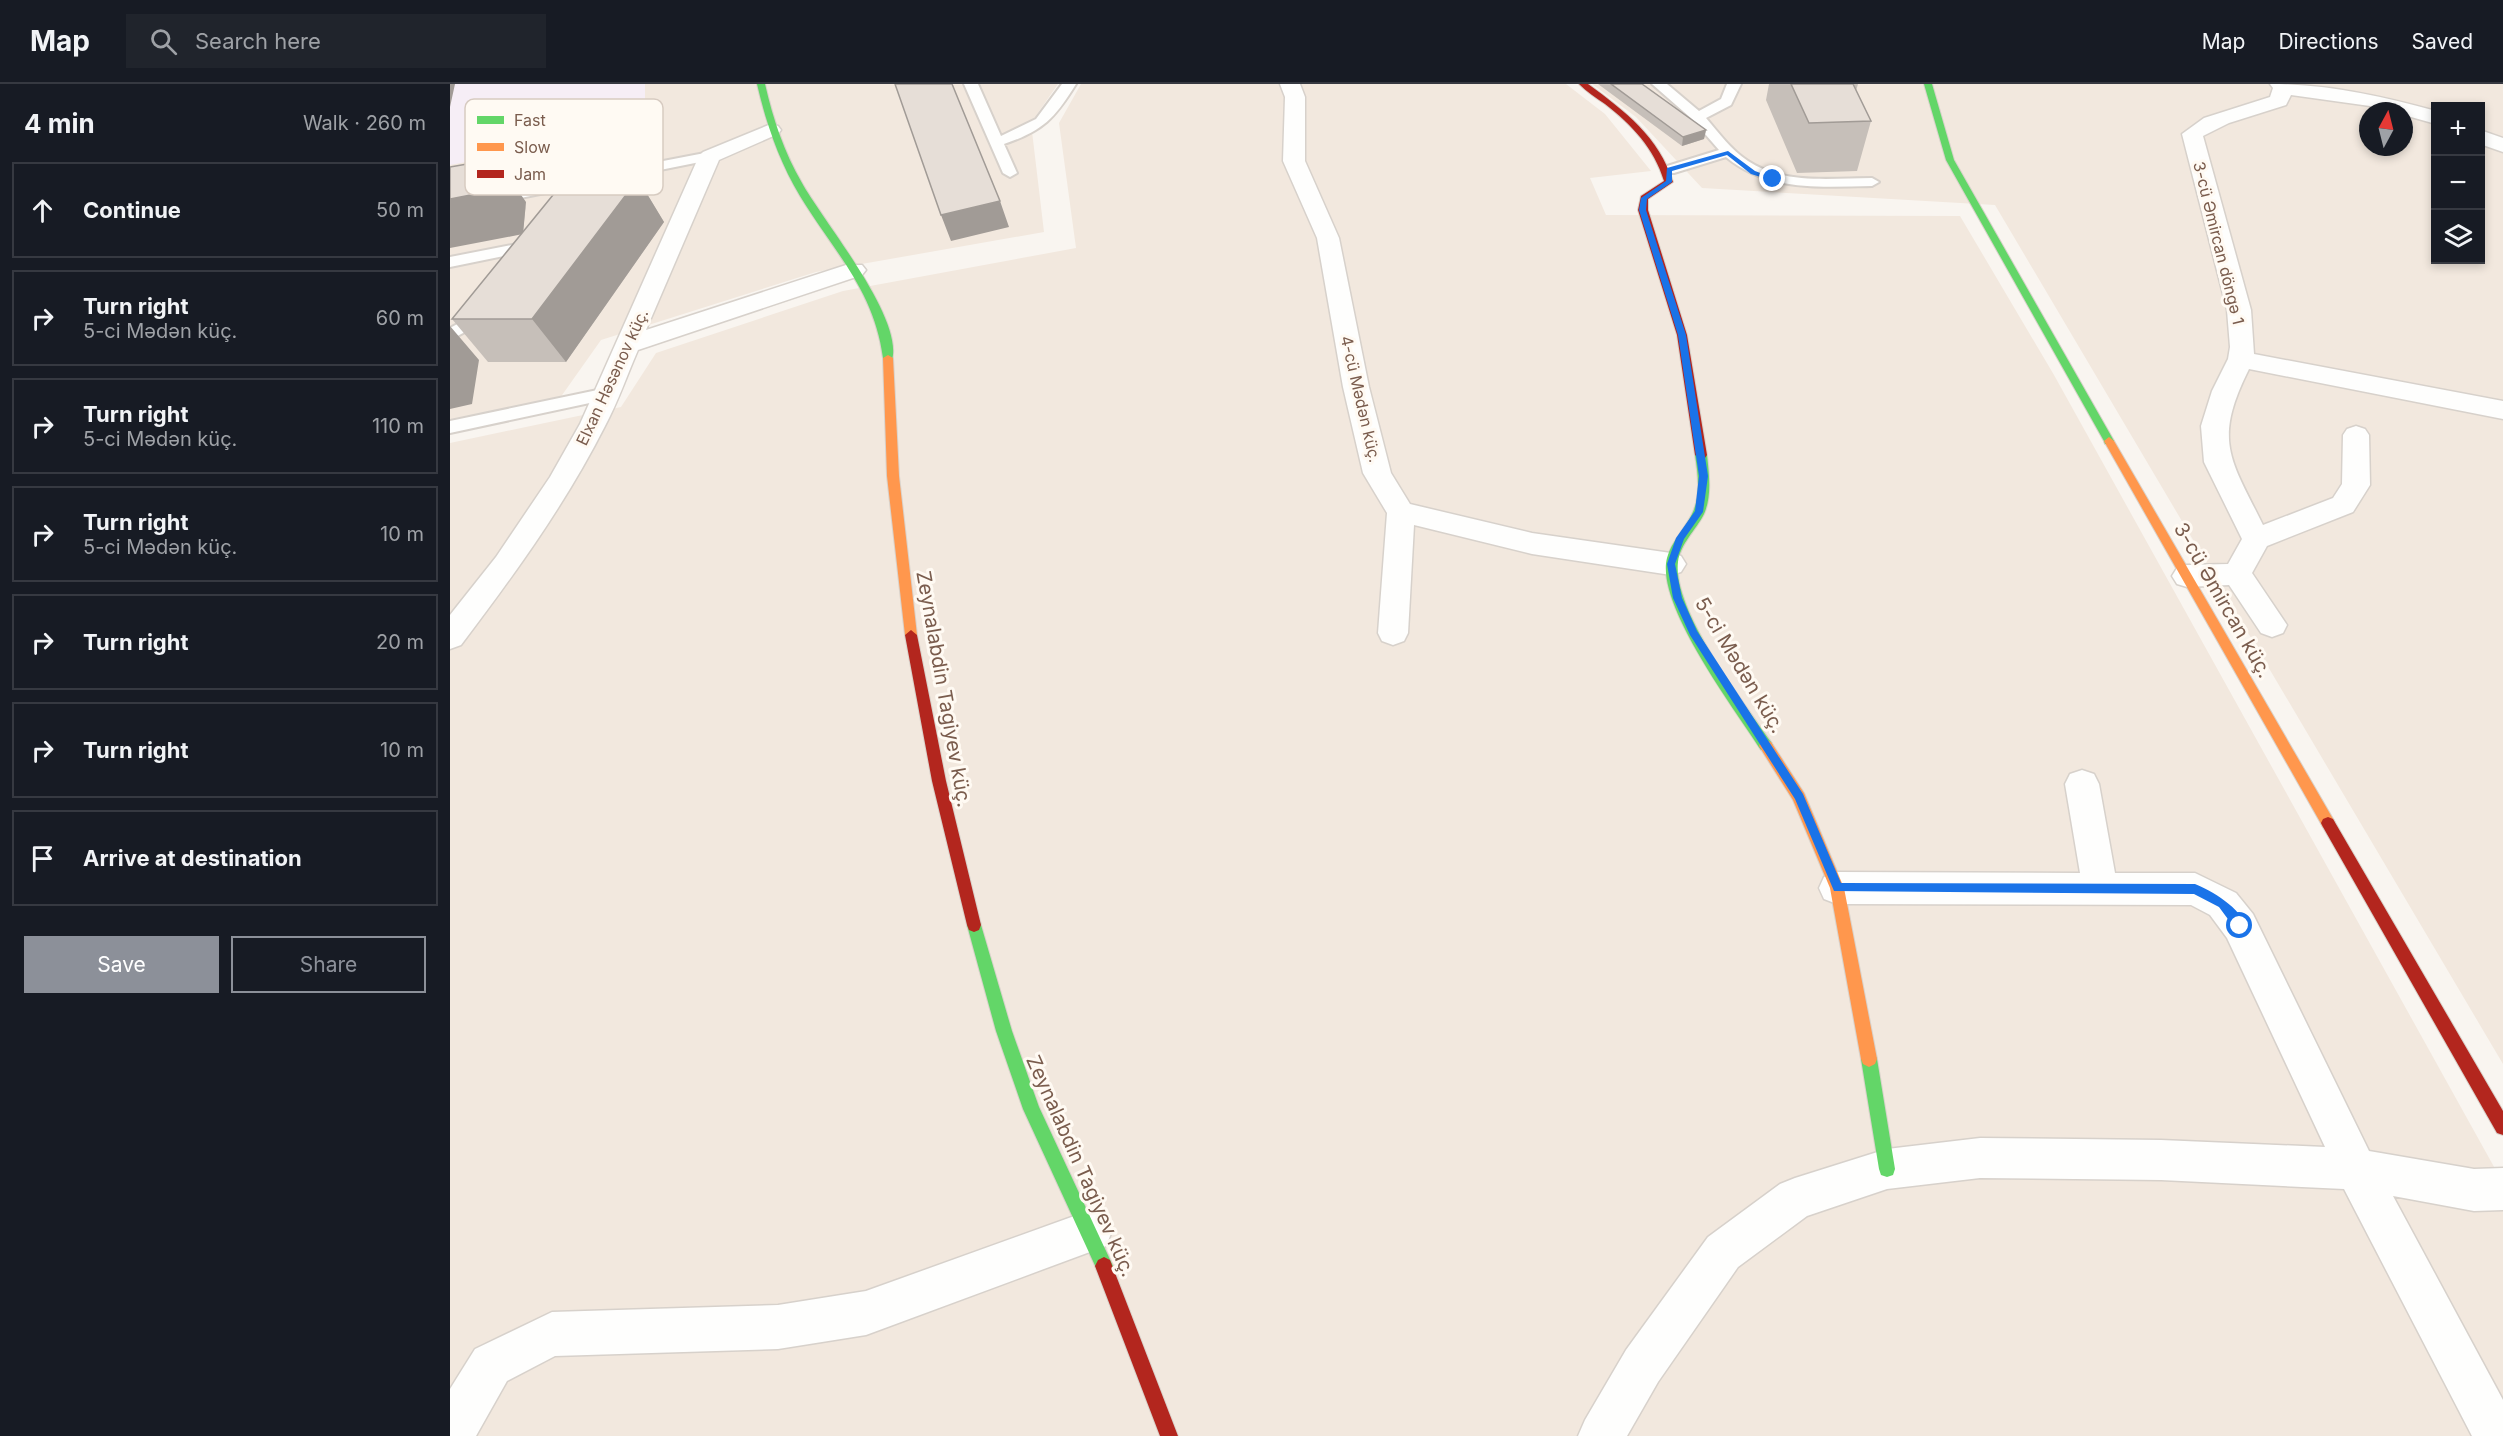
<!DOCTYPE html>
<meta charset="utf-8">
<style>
body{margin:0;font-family:Inter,sans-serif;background:#20242c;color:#f1f3f6}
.controls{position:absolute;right:18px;top:18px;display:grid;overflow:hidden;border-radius:0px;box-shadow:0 3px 9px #0003}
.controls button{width:54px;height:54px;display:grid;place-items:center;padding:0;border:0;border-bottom:2px solid #363941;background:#171b24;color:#f1f3f6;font:30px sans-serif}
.compass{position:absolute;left:1909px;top:18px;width:54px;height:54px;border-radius:50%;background:#171b24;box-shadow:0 3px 9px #0003;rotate:7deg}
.stop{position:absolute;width:18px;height:18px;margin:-14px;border:4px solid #1a73e8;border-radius:50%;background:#fff}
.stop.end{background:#1a73e8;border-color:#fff;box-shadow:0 2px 6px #0008}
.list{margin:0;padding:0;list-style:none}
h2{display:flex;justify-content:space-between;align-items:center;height:78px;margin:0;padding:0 24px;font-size:26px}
h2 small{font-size:20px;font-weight:400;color:#9ea1a6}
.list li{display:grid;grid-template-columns:39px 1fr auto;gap:18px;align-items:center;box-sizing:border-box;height:96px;margin:0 12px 12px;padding:0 12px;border:2px solid #363941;border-radius:0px}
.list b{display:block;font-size:22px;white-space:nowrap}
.list p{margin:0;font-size:20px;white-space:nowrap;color:#9ea1a6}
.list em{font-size:20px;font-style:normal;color:#9ea1a6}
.actions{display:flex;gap:12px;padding:18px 24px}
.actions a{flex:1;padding:14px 0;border:2px solid #8c9099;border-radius:0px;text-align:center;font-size:21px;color:#8c9099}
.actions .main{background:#8c9099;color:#fff}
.icon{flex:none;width:33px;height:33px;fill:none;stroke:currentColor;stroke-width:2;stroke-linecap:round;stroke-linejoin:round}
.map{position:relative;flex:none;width:2053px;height:1352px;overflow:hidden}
header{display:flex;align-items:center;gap:36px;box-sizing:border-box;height:84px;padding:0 30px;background:#171b24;border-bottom:2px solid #363941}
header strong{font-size:28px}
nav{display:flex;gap:33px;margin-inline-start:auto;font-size:21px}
.search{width:420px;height:54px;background:#20242c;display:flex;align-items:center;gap:15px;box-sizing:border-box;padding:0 21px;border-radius:0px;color:#9ea1a6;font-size:22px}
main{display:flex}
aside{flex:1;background:#171b24}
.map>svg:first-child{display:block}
.residential{fill:#f2e8de;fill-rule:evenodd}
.education{fill:#f6eef6}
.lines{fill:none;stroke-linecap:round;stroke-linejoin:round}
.lane-casing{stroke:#d7d1cb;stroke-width:4}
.street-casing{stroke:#d7d1cb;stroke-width:3}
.fast-casing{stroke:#d9d2cb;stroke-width:2}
.slow-casing{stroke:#d9d2cb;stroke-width:2}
.jam-casing{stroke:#d9d2cb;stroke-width:2}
.lane{fill:#fefefd;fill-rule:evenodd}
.street{fill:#fefefd;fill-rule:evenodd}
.fast{fill:#63d668;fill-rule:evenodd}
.slow{fill:#ff974d;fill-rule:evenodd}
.jam{fill:#b3261e;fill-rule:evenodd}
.wall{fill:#c6bfb9}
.shaded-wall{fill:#a19b96}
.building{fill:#e6ded7;stroke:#a19b96;stroke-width:1.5}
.route{fill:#1a73e8}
.labels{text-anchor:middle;stroke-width:6;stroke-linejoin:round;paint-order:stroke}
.far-street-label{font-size:16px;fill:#7a5c4d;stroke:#fffaf3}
.street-label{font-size:20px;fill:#7a5c4d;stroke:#fffaf3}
.key{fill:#fffaf3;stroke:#d7cbc1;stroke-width:1.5}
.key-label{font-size:16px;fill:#7a5c4d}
</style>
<header>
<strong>Map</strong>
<div class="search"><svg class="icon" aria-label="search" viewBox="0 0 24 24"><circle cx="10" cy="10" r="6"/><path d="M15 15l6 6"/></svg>Search here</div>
<nav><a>Map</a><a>Directions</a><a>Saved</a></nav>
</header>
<main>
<aside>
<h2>4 min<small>Walk · 260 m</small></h2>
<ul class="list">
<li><svg class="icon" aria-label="ahead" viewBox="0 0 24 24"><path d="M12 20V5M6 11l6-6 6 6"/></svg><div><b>Continue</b></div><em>50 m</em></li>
<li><svg class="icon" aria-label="right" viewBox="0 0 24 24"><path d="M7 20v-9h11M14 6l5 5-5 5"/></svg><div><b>Turn right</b><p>5-ci Mədən küç.</p></div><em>60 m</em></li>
<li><svg class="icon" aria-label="right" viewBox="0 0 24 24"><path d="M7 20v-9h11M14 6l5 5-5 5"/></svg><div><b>Turn right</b><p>5-ci Mədən küç.</p></div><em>110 m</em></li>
<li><svg class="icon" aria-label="right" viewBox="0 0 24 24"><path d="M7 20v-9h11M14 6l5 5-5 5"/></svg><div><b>Turn right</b><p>5-ci Mədən küç.</p></div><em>10 m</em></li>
<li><svg class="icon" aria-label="right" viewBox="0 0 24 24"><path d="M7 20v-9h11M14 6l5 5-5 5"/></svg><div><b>Turn right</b></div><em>20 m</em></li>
<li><svg class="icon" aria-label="right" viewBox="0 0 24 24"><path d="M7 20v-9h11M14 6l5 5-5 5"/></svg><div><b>Turn right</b></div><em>10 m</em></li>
<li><svg class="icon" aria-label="arrive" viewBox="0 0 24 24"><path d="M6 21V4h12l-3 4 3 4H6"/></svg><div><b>Arrive at destination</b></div></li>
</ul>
<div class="actions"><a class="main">Save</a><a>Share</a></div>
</aside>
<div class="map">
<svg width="2053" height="1352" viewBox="0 0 2053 1352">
<rect width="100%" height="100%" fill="#f9f5f0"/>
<path class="residential" d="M0,0H608L581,39L594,148L366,188L151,256L110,314L0,337Z
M631,0H1116L1155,30L1201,87L1140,94L1156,131L1510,132L1604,291L2053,1099V1352H0V359L171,323L206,269L393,207L626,164L609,39Z
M1142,0H2053V980L1545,121L1252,104L1186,33ZM1986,22H2030V176H1986ZM1918,27H1954V63H1918Z"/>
<path class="education" d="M0,0H195V45L0,81Z"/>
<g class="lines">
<g class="lane-casing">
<path id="lane" d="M514,0H528L551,52L586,35L612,0H626C605,34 593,47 554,60L567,89L560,93L553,89Z
M1202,0H1217L1249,27L1271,15L1277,0H1291L1281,21L1256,34C1269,49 1281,66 1298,77C1334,101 1382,94 1422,94L1429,98L1422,102C1370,103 1318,108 1276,73L1224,89H1214L1212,86L1214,83L1269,66L1242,35Z
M260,68L267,72L265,75L0,128V118Z
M87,156L95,161L93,164L0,183V173Z
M35,225L43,230L41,234L0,256V244Z
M157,304L166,310L163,314L0,349V337Z"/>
</g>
<g class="street-casing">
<path id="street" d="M830,0H850L855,13V77L889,154L919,303L941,389L960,420L1082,449L1221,469L1231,472L1236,480L1231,488L1221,491L1082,470L964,441L958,549L954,557L943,561L932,557L928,549L937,429L913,389L893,303L867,154L833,77L835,13Z
M1820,0C1877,0 1931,12 1986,27V40L1954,31V27H1939L1920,22L1841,11L1836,21L1779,39L1753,52L1801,226L1804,270L2053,317V335L1799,285C1763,357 1780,374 1813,441L1883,414L1892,400L1893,351L1897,345L1906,342L1915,345L1919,351L1920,401L1903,428L1817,462L1802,489L1837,541L1833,549L1822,553L1811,549L1779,501L1737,503L1727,500L1722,492L1727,484L1737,481L1778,480L1792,455L1754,378L1751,342L1762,307L1778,275L1780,263L1777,226L1732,50L1754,34L1820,13L1823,4Z
M321,40L328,42L331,46L328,50L269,76L196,246L396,181H412L416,186L412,191L188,266C177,291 168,318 155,342C115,421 64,491 11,561L0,565V531L46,473L100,393L130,340L249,72L253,68Z
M2030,46L2053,54V68L2030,60Z
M1632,686L1644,690L1649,700L1665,789H1745L1786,809L1803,830L1919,1067L2024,1085L2053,1084V1126L2024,1127L1943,1112L2053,1316V1352H2022L1894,1105L1711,1096L1530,1094L1437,1105L1357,1132L1288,1183L1208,1298L1177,1352H1128L1135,1336L1176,1266L1258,1153L1330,1100L1345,1094L1437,1065L1530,1054L1711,1056L1875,1063L1777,854L1760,831L1741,821L1387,820L1374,815L1369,804L1374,793L1387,788L1630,789L1615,700L1620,690Z
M641,1126L656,1132L662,1147L656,1162L416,1251L328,1265L105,1272L57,1297L26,1352H0V1305L25,1265L102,1228L328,1221L416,1207Z"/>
</g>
<g class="fast-casing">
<path id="fast" d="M307,0H315C323,35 334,68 352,99C373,137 454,234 442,276H434L433,274C424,206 384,168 350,112C329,77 316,39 307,0Z
M1474,0H1482L1504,76L1664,357L1663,360H1655L1654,357L1496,76Z
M1251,367L1257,371C1259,390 1262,412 1254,430C1246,446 1230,460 1228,478C1222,526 1293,618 1321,658L1323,662L1321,666H1311C1286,627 1205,520 1217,474C1221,458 1235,445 1242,430C1251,412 1248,390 1245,371Z
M524,834L529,836L531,841L562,947L589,1023L663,1182L660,1188L654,1191L648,1188L573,1025L546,947L517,841L519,836Z
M1419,967L1425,970L1427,975L1445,1085L1443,1091L1437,1093L1431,1091L1429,1085L1411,975L1413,970Z"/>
</g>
<g class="slow-casing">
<path id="slow" d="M438,271L443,274L449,392L467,551L461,556L455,551L437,392L433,274Z
M1659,353L1664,357L1883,735L1885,739L1883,743L1878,745L1873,743L1654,357Z
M1316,656L1321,658L1354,709L1394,804L1427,975L1425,980L1419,983L1413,980L1411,975L1380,804L1343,716L1309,662L1311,658Z"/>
</g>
<g class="jam-casing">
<path id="jam" d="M1129,0H1138C1175,27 1209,53 1223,98L1198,115V126L1237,251L1257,371L1255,374L1251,375L1245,371L1227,251L1188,126L1191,112L1214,97C1204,64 1182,41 1155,20C1146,14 1137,8 1129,0Z
M461,546L467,551L496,697L531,841L529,846L524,848L519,846L517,841L482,697L455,551Z
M1878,733L1883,735L2053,1027V1051L2047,1049L1873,743L1871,739L1873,735Z
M654,1173L660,1176L728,1352H710L645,1182L648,1176Z"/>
</g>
<use href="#lane" class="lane"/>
<use href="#street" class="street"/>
<use href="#fast" class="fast"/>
<use href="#slow" class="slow"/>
<use href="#jam" class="jam"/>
</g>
<path class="wall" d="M1148,0H1192L1256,46L1254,55L1232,62Z
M1319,0H1408L1406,7L1421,37L1407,87L1347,89L1316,16Z
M188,95L214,138L116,278H38L2,235L71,150L76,118L73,148Z"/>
<path class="shaded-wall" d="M0,0H5L0,23Z
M1256,46L1254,55L1232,62L1233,53Z
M46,75L76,118L73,150L0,164V115Z
M188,95L214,138L116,278L82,235Z
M550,117L559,143L501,157L491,131Z
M0,242L29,276L22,320L0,325Z"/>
<path class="building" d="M445,0H502L550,117L491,131Z
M1161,0H1192L1256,46L1233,53Z
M1341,0H1403L1421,37L1359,39Z
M46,75L41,107L0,115V83Z
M116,95H188L82,235H2Z"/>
<path class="route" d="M1278,67L1305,87L1326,95L1323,97L1301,90L1277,71L1222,87V98L1197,115L1196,126L1236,251L1258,392L1253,428L1234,455L1225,480L1232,514L1247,547L1353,710L1391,799L1745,800C1760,806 1798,827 1794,846H1786L1769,823L1744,810L1384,807L1345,715L1240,551L1223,514L1217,480L1226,454L1245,427L1249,392L1228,251L1189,126L1191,114L1216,97L1217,84Z"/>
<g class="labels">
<g class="far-street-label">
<text transform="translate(1769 159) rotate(76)" y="6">3-cü Əmircan döngə 1</text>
<text transform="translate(162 293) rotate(-65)" y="6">Elxan Həsənov küç.</text>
<text transform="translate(911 315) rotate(77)" y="6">4-cü Mədən küç.</text>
</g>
<g class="street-label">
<text transform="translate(1773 516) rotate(60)" y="7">3-cü Əmircan küç.</text>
<text transform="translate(1290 581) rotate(59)" y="7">5-ci Mədən küç.</text>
<text transform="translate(494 605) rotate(80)" y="7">Zeynalabdin Tagiyev küç.</text>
<text transform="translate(631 1082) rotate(66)" y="7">Zeynalabdin Tagiyev küç.</text>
</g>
</g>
<rect x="15" y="15" width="198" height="96" rx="9" class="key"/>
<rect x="27" y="32" width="27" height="8" fill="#63d668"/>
<rect x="27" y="59" width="27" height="8" fill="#ff974d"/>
<rect x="27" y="86" width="27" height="8" fill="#b3261e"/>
<g class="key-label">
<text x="64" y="42">Fast</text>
<text x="64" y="69">Slow</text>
<text x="64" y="96">Jam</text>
</g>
</svg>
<div class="controls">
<button>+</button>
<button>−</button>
<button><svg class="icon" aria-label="layers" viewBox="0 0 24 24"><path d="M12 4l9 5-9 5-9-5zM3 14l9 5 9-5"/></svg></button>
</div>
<svg class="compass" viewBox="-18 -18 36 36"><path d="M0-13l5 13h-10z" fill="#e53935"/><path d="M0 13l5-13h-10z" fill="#9ea1a6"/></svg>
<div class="stop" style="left:1790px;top:842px"></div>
<div class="stop end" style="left:1323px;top:95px"></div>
</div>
</main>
